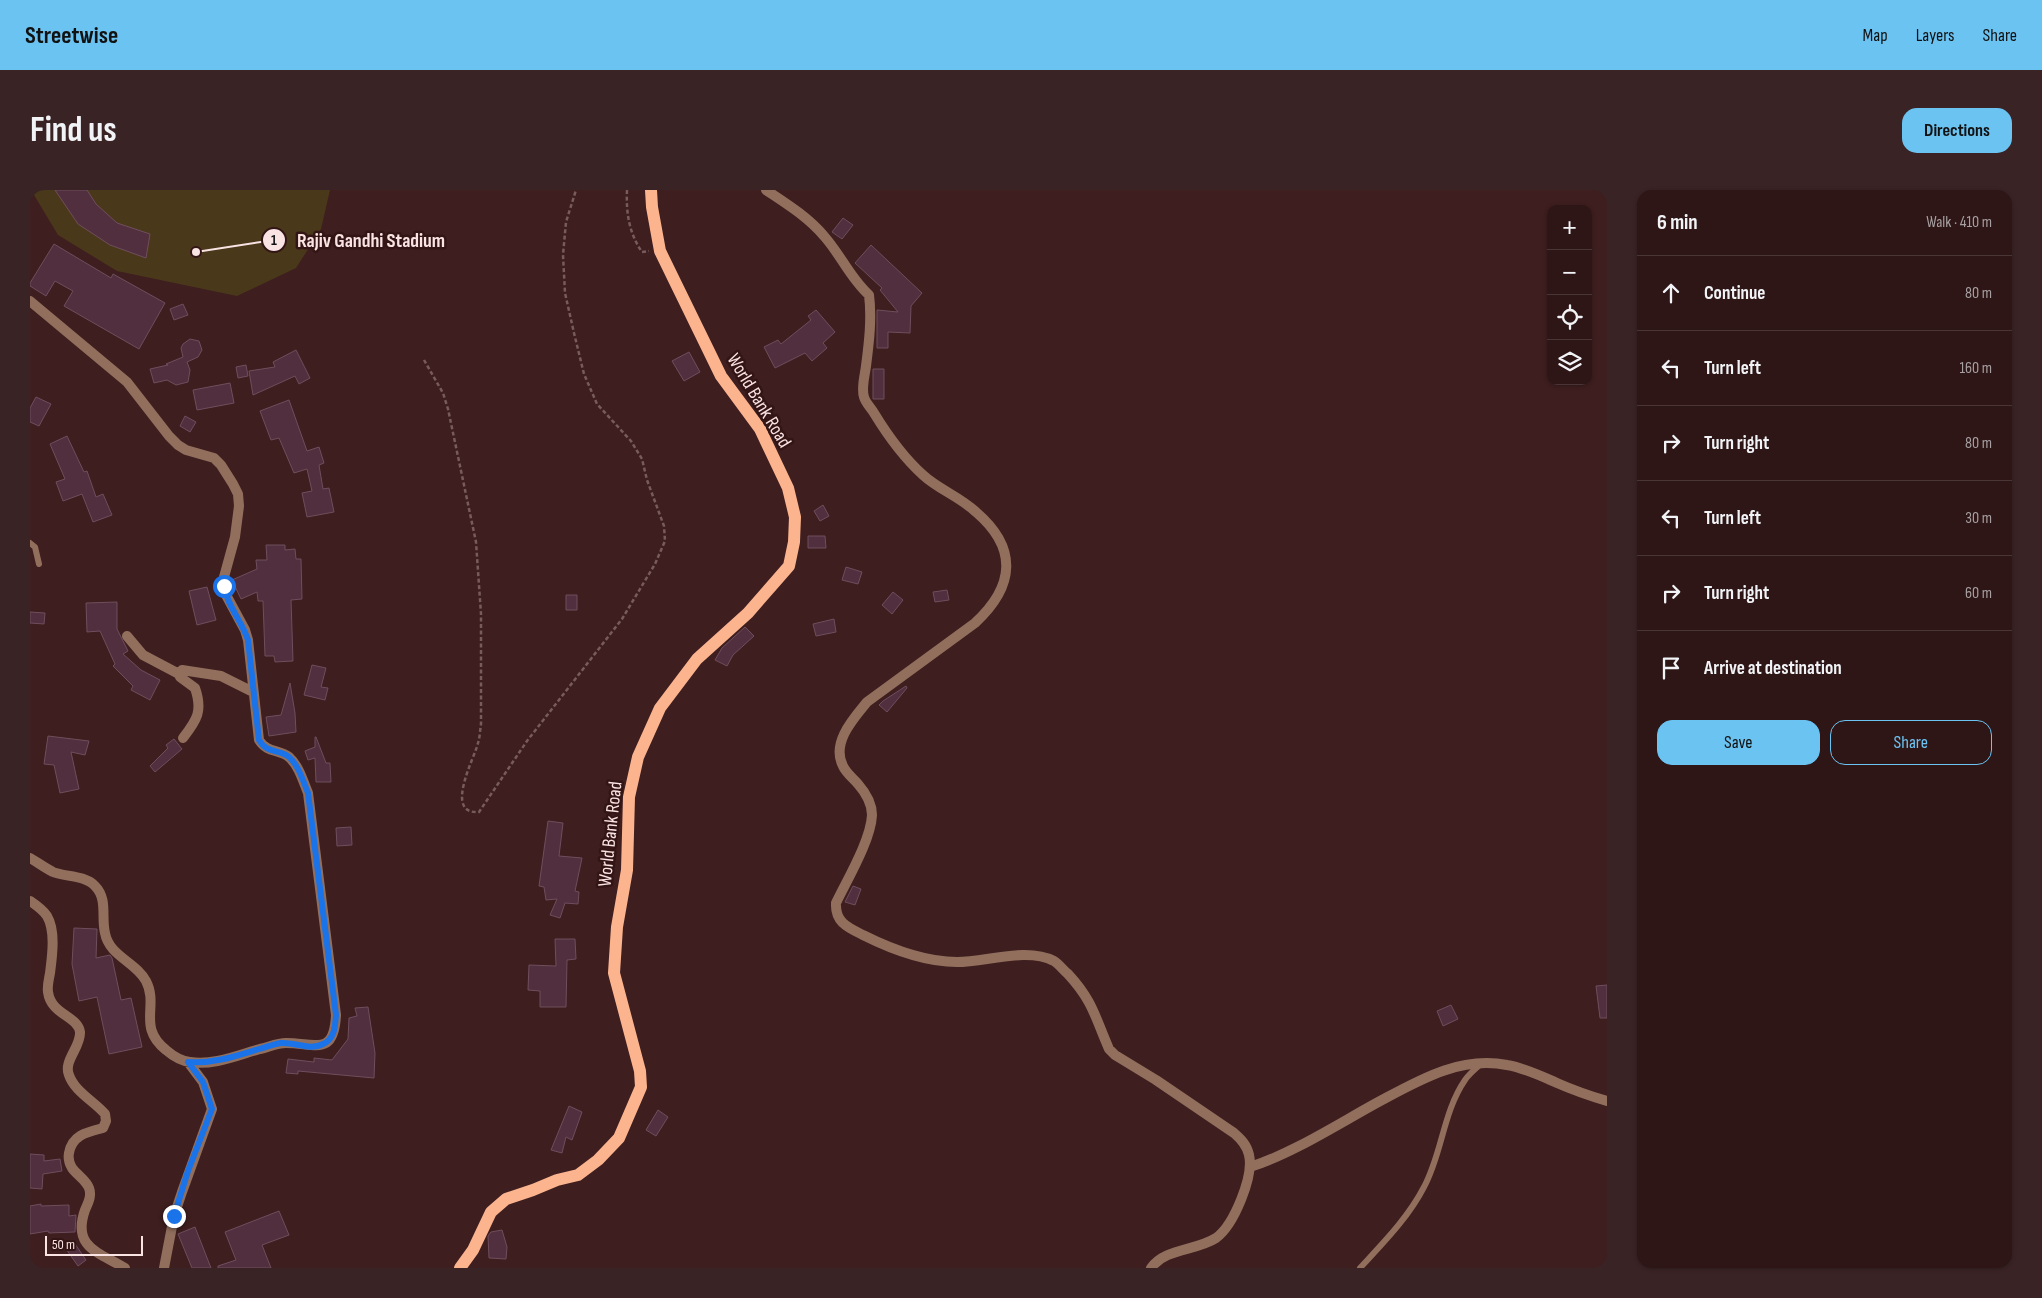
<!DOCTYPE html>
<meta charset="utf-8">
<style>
body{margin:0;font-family:"Sofia Sans Condensed",sans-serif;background:#3a2324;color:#f1f3f6}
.controls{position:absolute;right:15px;top:15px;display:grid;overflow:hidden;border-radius:10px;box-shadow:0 1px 4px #0004}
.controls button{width:45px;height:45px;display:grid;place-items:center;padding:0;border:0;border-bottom:1px solid #493536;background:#2e1617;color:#f1f3f6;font:25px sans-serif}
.scale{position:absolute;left:15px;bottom:12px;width:98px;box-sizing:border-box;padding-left:5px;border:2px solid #fae3e3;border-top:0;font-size:14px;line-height:18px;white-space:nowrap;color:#fae3e3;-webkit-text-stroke:4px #331515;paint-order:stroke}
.stop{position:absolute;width:15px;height:15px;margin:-11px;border:4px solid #1a73e8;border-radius:50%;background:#fff}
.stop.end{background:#1a73e8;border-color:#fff;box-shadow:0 1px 5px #0008}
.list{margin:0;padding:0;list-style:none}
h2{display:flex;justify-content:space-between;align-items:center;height:65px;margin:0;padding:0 20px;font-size:21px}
h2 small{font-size:16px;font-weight:400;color:#a79fa1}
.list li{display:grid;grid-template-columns:32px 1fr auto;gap:15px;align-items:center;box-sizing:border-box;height:75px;padding:0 20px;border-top:1px solid #493536}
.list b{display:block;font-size:19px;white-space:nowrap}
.list em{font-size:16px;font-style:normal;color:#a79fa1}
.actions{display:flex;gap:10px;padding:15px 20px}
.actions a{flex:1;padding:11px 0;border:1px solid #6bc3f2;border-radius:15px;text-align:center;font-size:18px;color:#6bc3f2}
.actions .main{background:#6bc3f2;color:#111}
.icon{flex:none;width:28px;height:28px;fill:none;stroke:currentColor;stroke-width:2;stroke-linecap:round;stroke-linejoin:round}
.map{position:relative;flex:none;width:1577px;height:1078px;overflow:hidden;border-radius:15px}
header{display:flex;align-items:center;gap:30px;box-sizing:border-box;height:70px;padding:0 25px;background:#6bc3f2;color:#111}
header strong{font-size:24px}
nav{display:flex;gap:28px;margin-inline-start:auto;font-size:18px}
.intro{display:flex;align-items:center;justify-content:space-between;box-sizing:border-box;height:120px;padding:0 30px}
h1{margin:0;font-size:35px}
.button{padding:12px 22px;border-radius:15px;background:#6bc3f2;color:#111;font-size:18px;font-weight:700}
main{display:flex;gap:30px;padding:0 30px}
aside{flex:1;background:#2e1617;border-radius:15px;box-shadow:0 1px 4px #0004}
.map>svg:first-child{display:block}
.green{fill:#4a381b}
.building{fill:#512f3f;stroke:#6f4e5d}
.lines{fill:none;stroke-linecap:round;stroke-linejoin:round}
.path{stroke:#785b5c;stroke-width:2.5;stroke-dasharray:4 2.5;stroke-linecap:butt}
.service{stroke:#926f5d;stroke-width:6}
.minor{stroke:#926f5d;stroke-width:10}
.primary{stroke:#fcb48f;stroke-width:12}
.route{stroke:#1a73e8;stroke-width:6}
.labels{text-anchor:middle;stroke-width:5;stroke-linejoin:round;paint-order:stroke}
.street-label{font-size:19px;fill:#fae3e3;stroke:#331515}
.leader{fill:none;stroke:#fae3e3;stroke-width:2}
.callout-dot{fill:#fae3e3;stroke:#331515;stroke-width:2}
.mark-label{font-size:15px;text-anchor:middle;font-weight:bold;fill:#111}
.callout-label{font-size:20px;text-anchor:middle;font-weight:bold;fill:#fae3e3;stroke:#331515;stroke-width:5;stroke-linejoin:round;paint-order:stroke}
</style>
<header>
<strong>Streetwise</strong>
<nav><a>Map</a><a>Layers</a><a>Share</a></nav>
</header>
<div class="intro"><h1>Find us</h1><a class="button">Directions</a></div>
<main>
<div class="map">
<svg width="1577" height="1078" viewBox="0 0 1577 1078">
<rect width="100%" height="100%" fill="#3e1e1f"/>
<path class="green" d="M1,0H300L291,39L266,78L207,106L87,81L28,45Z"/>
<path class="building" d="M25,0H57L66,14L87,33L120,44L116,68L80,55L48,34Z
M813,28L823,35L812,49L802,42Z
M24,54L81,88L83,84L135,113L109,159L34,116L43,101L25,91L16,106L0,96V93Z
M841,55L892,103L881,116L880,143L858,142V158H847V120L868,122L850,100L852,98L825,73Z
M153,114L158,125L144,130L140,119Z
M786,120L805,142L793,153L797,158L782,171L775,163L745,178L734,157L748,150L751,154L781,130L778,126Z
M160,149L169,151L172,160L168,167L157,172L160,180L158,192L146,195L137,190L124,193L120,179L138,175L136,174L153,167L151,158L153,154Z
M266,160L280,188L269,194L265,186L223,205L219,181L245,177L243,172Z
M659,162L670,182L654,191L642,171Z
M216,175L218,186L208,188L206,177Z
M843,179H854V209H843Z
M200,193L204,213L167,220L163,200Z
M6,207L21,214L9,236L0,232V218Z
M259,210L277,261L289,257L294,273L289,275L293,299L299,298L304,322L277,327L272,303L282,301L277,279L264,283L249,248L241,250L230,221Z
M155,226L166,232L160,242L150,236Z
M37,246L54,282L57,281L66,307L73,304L82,325L63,332L52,304L33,311L26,292L35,289L20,254Z
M793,315L799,326L790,331L784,321Z
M778,346H795L796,358H778Z
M236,355H255V360L265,359L266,369H271L272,409L261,410L263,471L245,472L244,466H235L233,411H228L227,402L211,409L202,390L227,379L226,370H237Z
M816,377L832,382L828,394L812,390Z
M177,397L186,430L167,435L159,401Z
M917,400L919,410L905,412L903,402Z
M863,402L873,410L862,424L852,415Z
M536,405H547V420H536Z
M87,412V439L98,461L93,464L111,480L130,490L120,510L101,500L103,496L83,476L85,474L70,441L57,442L56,413Z
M0,422L15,423L14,434L0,433Z
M804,429L806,442L786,446L783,434Z
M715,437L724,446L703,465L697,476L685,470L692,458Z
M282,475L296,478L291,497L298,498L295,510L274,505Z
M260,493L265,523L266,542L239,546L236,527L251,525Z
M876,496L877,498L857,522L849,515L853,511Z
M18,546L59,551L55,565L41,562L49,599L30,603L24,575L14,574Z
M285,547H286L296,573H300L301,592H286L285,568L278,570L275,561L285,557Z
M144,549L152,559L125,582L120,576L138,558L136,555Z
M518,631L533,633L529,666L552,668L545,701L549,702L548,714L535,713L530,728L520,725L527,709L516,710L514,697L509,696Z
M321,637L322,655L307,656L306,638Z
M823,696L831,699L825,715L815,712Z
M44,738L67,739L66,768L80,765L82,768L91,810L101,808L112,857L79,864L67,807L49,811L42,774Z
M525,749H545L546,769L537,770L536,817H510V801L498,800L499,775L526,776Z
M1577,795V828H1570L1566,796Z
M1421,815L1428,829L1413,836L1407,821Z
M338,817L345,863L344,888L268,881V884L256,883L258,869L284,872V868L302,870L318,849L319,828L327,826L325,818Z
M539,916L552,922L542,950L536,947L532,963L521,960Z
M628,920L638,927L626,946L616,940Z
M0,964L14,965V971L30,969L32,981L13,984L12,999L0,998Z
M11,1014V1016L39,1015V1026L46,1025L45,1042L19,1043L18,1041L0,1044V1016Z
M249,1021L259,1045L232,1055L241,1078H188V1076L206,1070L195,1042Z
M165,1037L181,1078H162L148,1044Z
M472,1040L477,1057L476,1069L459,1068L458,1046L461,1042Z
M43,1051L56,1070L48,1076L34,1056Z"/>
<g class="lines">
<path class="path" d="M597,0C596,23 599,43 612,62L619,61
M394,170L413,203L418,219L446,352L451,424V534C450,540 450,547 448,553C445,567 413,625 449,622L497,551L592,429L625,374L635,351L634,336L617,290L612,269L601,251L567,214L554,184L544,143L535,103L533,65L536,32L546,0"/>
<path class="service" d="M0,353L5,357L9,374
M1330,1078C1353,1053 1378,1028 1394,997C1412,964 1413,922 1435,890C1439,884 1445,879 1451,874"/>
<path class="minor" d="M736,0C757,14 778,27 794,46C811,65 820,88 839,105C842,128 839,153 836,176C835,185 831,198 834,207C835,212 841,218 844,223C858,246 873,267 893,285C908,299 930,307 946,322C988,358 985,396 945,433L837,512C823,529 801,553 813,576C816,583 823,588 828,594C835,602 842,613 842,625C841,650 817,690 806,713C805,732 817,737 833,745C861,759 894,772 927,772C956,772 997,757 1024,771C1029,774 1033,780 1038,784C1063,811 1065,827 1079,859L1085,865L1126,890L1204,943C1211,949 1217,955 1219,965C1224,986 1204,1035 1186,1048C1166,1061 1135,1058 1121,1078
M0,111L97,192L139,246L148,255L156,260L184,268L191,275L203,294L208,304L209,316L205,347L194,387L195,403L215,440L218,450L229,550C237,563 249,559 259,567C269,576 273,591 278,603L306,825C304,867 285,853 256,853C247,853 239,857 230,859C208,865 183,876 160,872C151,871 143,866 136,860C107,837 129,816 116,791C106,772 79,766 75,743C71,727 78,709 65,696C55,685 35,687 23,682C15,678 7,672 0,668
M97,446L113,465L149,484
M153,548C167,530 173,521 165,498L150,487L149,484L152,480L191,486L223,502
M0,711C6,715 13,720 17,726C26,741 22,767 20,783C19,789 17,796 18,802C21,825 48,826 50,842C51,857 33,871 39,885C44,901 65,912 75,924L76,931L73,938C57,942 42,945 39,963C38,968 39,973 42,978C47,985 56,990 59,998C62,1006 58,1013 55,1020C42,1057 68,1062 95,1078
M1220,977C1264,963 1311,932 1352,910C1391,889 1431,866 1477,875C1495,878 1511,886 1527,893C1543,900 1560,906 1577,911
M134,1078L144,1026L152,1002L182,919L173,892L158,872"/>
<path class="primary" d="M430,1078L443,1060L461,1022L476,1009L503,1000L527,990L548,985L568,970L589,948L611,897L610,881L584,783L587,737L597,680L599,607L608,567L630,518L667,469L718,423L759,376L764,352L765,327L758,298L730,239L691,186L630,61L622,17L621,0"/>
</g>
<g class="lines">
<path class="route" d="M144,1026L158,981L182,919L173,892L158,872C183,874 206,866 229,859C236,857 244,854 251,853C265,852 280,861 293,854C305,849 305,836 306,825L278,603C273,591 269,576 259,567C248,558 238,565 229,550L218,450C212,431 197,416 194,396"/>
</g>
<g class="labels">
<g class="street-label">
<text transform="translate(730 210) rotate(59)" y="7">World Bank Road</text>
<text transform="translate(579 644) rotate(-84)" y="7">World Bank Road</text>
</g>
</g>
<path class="leader" d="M166 62L244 50"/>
<g class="callout-dot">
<circle cx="166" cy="62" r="5"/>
<circle cx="244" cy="50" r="12"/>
</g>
<g class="mark-label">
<text x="244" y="55">1</text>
</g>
<g class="callout-label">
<text x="341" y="57">Rajiv Gandhi Stadium</text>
</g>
</svg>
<div class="controls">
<button>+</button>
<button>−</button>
<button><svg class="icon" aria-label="locate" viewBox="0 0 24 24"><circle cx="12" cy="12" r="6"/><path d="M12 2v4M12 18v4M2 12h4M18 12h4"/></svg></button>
<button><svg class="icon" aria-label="layers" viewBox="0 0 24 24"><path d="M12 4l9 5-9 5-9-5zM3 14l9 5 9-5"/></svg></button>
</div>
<div class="scale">50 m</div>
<div class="stop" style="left:194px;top:396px"></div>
<div class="stop end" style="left:144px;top:1026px"></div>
</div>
<aside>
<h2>6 min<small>Walk · 410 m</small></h2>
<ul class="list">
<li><svg class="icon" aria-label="ahead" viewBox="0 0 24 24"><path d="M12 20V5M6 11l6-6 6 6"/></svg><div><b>Continue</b></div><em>80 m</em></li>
<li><svg class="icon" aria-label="left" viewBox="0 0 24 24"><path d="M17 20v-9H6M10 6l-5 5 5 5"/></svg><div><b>Turn left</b></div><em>160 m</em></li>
<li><svg class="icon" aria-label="right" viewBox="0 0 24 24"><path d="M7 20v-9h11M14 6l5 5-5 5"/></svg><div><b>Turn right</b></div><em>80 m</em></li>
<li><svg class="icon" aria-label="left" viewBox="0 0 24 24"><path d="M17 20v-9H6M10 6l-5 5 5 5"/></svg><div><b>Turn left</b></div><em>30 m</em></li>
<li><svg class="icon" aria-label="right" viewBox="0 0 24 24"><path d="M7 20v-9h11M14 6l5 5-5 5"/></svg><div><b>Turn right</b></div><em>60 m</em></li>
<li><svg class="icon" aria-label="arrive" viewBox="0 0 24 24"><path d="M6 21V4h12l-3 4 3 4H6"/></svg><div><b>Arrive at destination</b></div></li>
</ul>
<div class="actions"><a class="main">Save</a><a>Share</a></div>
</aside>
</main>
